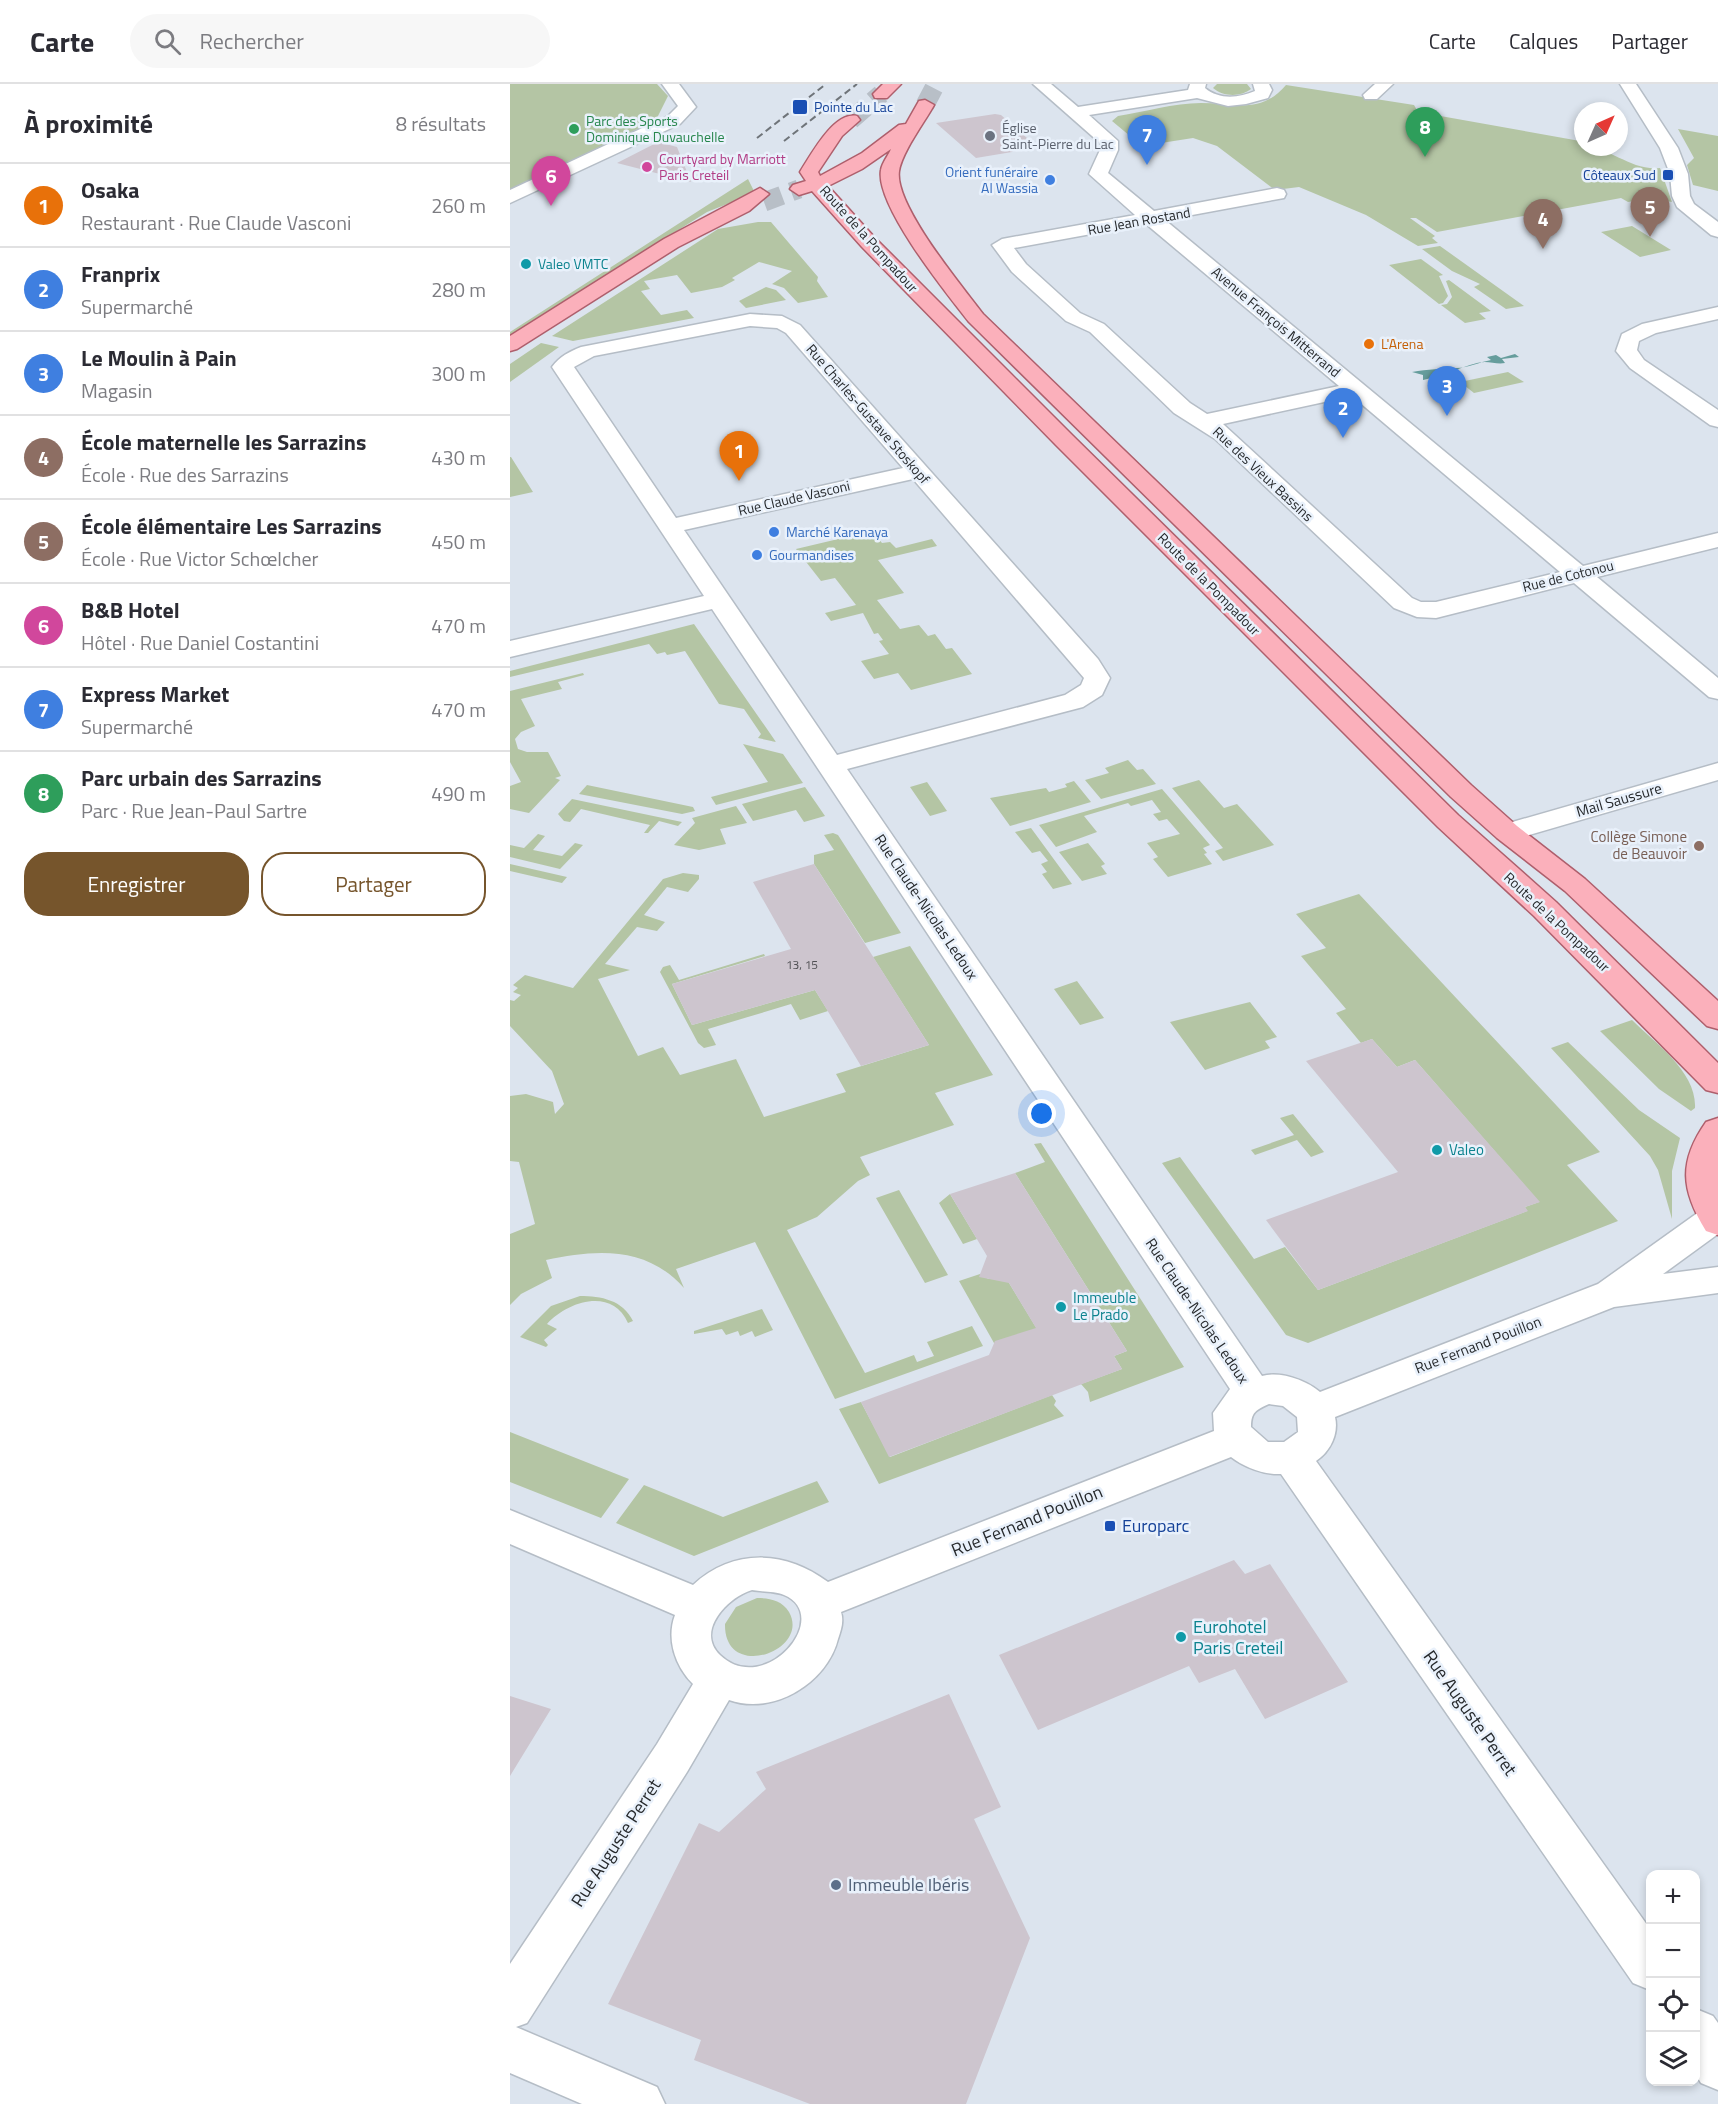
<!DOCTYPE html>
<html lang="fr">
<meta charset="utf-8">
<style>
body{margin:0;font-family:"Titillium Web",sans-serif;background:#f7f7f7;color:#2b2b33}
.controls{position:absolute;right:18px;bottom:18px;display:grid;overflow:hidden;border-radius:12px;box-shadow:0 3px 9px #0003}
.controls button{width:54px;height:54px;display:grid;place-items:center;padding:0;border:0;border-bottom:2px solid #e1e1e2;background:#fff;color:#2b2b33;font:30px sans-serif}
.compass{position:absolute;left:1064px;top:18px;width:54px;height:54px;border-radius:50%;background:#fff;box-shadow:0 3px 9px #0003;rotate:45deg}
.you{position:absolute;left:532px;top:1030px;width:21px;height:21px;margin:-15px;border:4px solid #fff;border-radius:50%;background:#1a73e8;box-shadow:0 0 0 9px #1a73e833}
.badge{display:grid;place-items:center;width:39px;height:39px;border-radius:50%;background:#76552c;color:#fff;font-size:20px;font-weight:700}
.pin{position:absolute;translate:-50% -50px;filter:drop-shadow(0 2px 3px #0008)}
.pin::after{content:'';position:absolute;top:32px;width:21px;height:18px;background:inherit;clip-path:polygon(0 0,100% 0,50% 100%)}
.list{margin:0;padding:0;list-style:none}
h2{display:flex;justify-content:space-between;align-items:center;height:78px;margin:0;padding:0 24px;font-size:26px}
h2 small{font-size:20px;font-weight:400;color:#7c7c81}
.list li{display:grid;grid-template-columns:39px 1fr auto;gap:18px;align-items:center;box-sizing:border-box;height:84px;padding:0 24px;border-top:2px solid #e1e1e2}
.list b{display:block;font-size:22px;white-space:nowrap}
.list p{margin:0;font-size:20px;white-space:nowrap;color:#7c7c81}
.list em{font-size:20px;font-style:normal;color:#7c7c81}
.actions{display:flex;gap:12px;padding:18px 24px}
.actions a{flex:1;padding:14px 0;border:2px solid #76552c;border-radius:24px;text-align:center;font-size:21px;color:#76552c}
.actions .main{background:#76552c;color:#fff}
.icon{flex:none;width:33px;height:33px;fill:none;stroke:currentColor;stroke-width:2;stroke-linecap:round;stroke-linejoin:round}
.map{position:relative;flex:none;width:1208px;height:2020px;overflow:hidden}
header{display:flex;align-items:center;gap:36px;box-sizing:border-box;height:84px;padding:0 30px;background:#fff;border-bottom:2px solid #e1e1e2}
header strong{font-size:28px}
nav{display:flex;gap:33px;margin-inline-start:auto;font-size:21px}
.search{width:420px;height:54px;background:#f7f7f7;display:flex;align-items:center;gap:15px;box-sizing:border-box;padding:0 21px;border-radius:33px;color:#7c7c81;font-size:22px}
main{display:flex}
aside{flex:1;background:#fff}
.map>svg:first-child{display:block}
.green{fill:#b4c5a4}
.water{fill:#669d9c}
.building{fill:#cdc5ce}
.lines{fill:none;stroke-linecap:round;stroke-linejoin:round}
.major-tunnel{stroke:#b8bfc7;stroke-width:19;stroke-dasharray:19 10;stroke-linecap:butt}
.minor-casing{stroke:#b5bdc6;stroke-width:3}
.major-casing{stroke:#ae5f6c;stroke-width:3}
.minor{fill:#fff;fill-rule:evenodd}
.major{fill:#fbb0bb;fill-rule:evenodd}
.rail{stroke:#6f7479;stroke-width:2;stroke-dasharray:7 4;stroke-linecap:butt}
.transit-dot{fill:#1a4fb4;stroke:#e9f1fb;stroke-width:2}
.leisure-dot{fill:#2e9e5b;stroke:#e9f1fb;stroke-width:2}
.worship-dot{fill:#6b7280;stroke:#e9f1fb;stroke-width:2}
.hotel-dot{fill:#d1479c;stroke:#e9f1fb;stroke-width:2}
.shop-dot{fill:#3f7fe0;stroke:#e9f1fb;stroke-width:2}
.culture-dot{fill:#0f9aa8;stroke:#e9f1fb;stroke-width:2}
.food-dot{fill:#e8710a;stroke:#e9f1fb;stroke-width:2}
.education-dot{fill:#8d6e63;stroke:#e9f1fb;stroke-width:2}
.service-dot{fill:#5c6f8a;stroke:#e9f1fb;stroke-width:2}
.labels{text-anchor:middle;stroke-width:5;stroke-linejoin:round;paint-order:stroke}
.number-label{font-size:12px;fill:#505054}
.far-transit-label{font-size:14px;fill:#164399;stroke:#e9f1fb;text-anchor:start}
.far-leisure-label{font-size:14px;fill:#27864d;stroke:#e9f1fb;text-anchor:start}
.far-worship-label{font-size:14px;fill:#5b616d;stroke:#e9f1fb;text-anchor:start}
.far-hotel-label{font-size:14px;fill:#b23c85;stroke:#e9f1fb;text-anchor:start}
.far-shop-label{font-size:14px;fill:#366cbe;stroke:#e9f1fb;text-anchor:start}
.far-street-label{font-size:14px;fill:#26292c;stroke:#e9f1fb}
.far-culture-label{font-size:14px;fill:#0d838f;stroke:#e9f1fb;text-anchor:start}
.far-food-label{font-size:14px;fill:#c56008;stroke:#e9f1fb;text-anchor:start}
.street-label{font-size:15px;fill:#26292c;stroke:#e9f1fb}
.education-label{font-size:15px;fill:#785e54;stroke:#e9f1fb;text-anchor:end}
.culture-label{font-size:15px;fill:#0d838f;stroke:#e9f1fb;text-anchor:start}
.near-street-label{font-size:18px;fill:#26292c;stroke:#e9f1fb}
.near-transit-label{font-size:18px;fill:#164399;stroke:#e9f1fb;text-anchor:start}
.near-culture-label{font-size:18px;fill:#0d838f;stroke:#e9f1fb;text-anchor:start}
.near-service-label{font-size:18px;fill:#4e5e75;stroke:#e9f1fb;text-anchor:start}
</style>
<header>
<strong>Carte</strong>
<div class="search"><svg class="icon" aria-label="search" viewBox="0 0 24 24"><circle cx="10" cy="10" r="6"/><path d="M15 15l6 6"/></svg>Rechercher</div>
<nav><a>Carte</a><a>Calques</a><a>Partager</a></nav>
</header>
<main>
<aside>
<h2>À proximité<small>8 résultats</small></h2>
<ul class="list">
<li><span class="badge" style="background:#e8710a">1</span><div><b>Osaka</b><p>Restaurant · Rue Claude Vasconi</p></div><em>260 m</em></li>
<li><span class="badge" style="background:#3f7fe0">2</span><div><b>Franprix</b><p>Supermarché</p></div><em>280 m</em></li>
<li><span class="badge" style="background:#3f7fe0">3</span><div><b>Le Moulin à Pain</b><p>Magasin</p></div><em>300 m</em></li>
<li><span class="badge" style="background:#8d6e63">4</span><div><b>École maternelle les Sarrazins</b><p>École · Rue des Sarrazins</p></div><em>430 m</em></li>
<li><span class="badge" style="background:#8d6e63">5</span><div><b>École élémentaire Les Sarrazins</b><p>École · Rue Victor Schœlcher</p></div><em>450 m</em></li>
<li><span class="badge" style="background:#d1479c">6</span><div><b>B&amp;B Hotel</b><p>Hôtel · Rue Daniel Costantini</p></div><em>470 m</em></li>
<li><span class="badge" style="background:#3f7fe0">7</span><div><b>Express Market</b><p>Supermarché</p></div><em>470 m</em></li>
<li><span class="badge" style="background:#2e9e5b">8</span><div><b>Parc urbain des Sarrazins</b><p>Parc · Rue Jean-Paul Sartre</p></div><em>490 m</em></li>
</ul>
<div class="actions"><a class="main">Enregistrer</a><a>Partager</a></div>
</aside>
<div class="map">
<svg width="1208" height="2020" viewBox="0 0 1208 2020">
<rect width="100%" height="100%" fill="#dce4ee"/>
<path class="green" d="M0,0H147L158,12L146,36L0,107Z
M707,0H737L741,5C731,13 713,13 703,4Z
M776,1L904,21L908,28L1070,57L1073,63C1102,63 1120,87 1150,84L1162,118L1141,114L1118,118L1111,114L927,148L906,134H900L925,152L922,154L928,159L908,162L856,131L789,103L765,106L707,62L683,54L632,62L602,37L608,32C634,28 664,19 691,19C723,19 751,31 776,1Z
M1168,45L1208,52V107L1183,101L1177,81L1184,74Z
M238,95L245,109L197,128L0,252V248Z
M248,138H261L308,193L307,197L318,213L288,219L274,204L262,200L282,187L249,178L222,194L225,196L212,203L181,209L167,191L134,197L140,205L131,207L151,231L177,226L184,234L63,257L42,252L208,145Z
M1122,142L1161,166L1130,173L1091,148Z
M930,162L1014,222L996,225L964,203L970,200L942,187L912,165Z
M911,175L933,191L929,192L938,212L933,219L929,220L879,181Z
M939,196L981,227L969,229L976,235L955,239L931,221L937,220L942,213L936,197Z
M256,203L266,206L276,216L236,224L229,217Z
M31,259L49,263L0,298V280Z
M998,288L1014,298L964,309L950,298Z
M0,373H1L23,408L0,413Z
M362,447L372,459L380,458L386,464L422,455L427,462L368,476L394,509L367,516L390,545L409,541L418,552L425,550L436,565L442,564L462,590L401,606L388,589L364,595L351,577L379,570L369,557L373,556L368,549L364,550L353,529L321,537L315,529L346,521L325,494L311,497L286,465Z
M184,540L266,658L248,654L251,650L234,625L209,620L175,567L157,571L155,568L147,570L139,560L0,593V587Z
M73,589L74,591L48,598L52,605L11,615L25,642L11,648L5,655L8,665L17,668H38L51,692L45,694L50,696L19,729L0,725V702L11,698L0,678V607Z
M233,660L273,670L293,699L206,721L201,713L258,698Z
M618,676L627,686L633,685L646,700L591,715L575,696L599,689L595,684Z
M689,696L714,724L727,720L764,761L713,777L705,767L713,764L662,704Z
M564,697L581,718L500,742L480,714L536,704L539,708L557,703L555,700Z
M417,698L437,727L420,732L400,703Z
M77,701L183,723L185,727L172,730L69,710Z
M295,703L315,732L294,738L286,726L243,737L232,720Z
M652,705L700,761L693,764L697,769L694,770L702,780L658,793L643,775L648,773L637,759L670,750L657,735L649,737L643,730L651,728L642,716L621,722L618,719L574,732L587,748L546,763L529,741Z
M62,715L172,738L168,742L149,737L138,749H134L140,741L71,725L60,738L54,737L48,730Z
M226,722L237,739L210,745L216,760L189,766L164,761L185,739L182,734Z
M521,744L562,800L543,805L532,790L537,788L531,780L538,777L530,767L522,769L505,748Z
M323,749L328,751L391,849L355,859L304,780V771L324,766L314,751Z
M28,750L35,752L23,766L52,772L65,759L73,761L50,785L0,773V761L14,764Z
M578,759L595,780L591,782L597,790L572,797L549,768Z
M0,780L57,793L52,799L0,787Z
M173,789L189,791V795L178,808L157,803L134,831L155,838L147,847L127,843L95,880L120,886L88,895L128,972L153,963L170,991L226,975L254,1033L336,1008L326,990L419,961L363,873L400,862L483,991L425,1009L444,1041L350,1073L360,1091L348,1097L307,1133L277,1146L355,1289L404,1271L407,1278L424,1272L417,1258L462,1242L473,1262L325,1315L245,1158L166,1185L174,1204C137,1162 87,1165 36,1176L42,1194L11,1210L0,1221V1150L25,1140L9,1078L0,1077V1012L16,1010L43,1018L45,1030L54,1020L42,987L0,942V916L4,917L11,911L3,908L8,904L3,901L15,891L63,904L153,795Z
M849,810L1090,1068L1057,1081L1108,1137L798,1259L776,1251L652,1079L670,1073L744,1175L775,1163L808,1206L1017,1127L1015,1123L1029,1118L905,976L887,983L862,955L851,959L826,929L836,925L791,872L816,864L786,830Z
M254,870L255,872L162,900L182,941L305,906L318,927L290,936L281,920L198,945L206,961L194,964L188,959L150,888L153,883L160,881L169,896Z
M567,897L594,934L570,941L544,905Z
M740,918L767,953L755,957L760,964L695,986L660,938Z
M1122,936C1145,959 1187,988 1185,1024L1181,1027L1149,1005L1090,947Z
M1058,958L1129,1026L1170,1054L1162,1087V1135L1148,1086L1140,1072L1041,964Z
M783,1030L814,1068L801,1073L787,1056L745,1071L741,1066L784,1051L770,1034Z
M531,1059L674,1283L580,1318L578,1308L571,1300L612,1285L604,1272L617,1267L505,1089L535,1078L524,1060Z
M389,1106L438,1191L415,1199L366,1114Z
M440,1110L467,1155L453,1160L429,1119Z
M473,1189L478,1195L496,1194L530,1250L484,1259L449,1197Z
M70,1212C91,1212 113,1216 123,1237L118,1239C102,1203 58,1217 37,1240L47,1245L34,1256L38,1261L36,1263L10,1253L41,1222Z
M252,1225L263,1246L245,1253L242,1247L230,1252L228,1247L216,1251L212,1245L184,1250V1247Z
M542,1311L546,1317L544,1321L554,1332L369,1400L329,1325L351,1318L380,1373Z
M0,1348L119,1395L91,1434L0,1398Z
M307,1397L319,1418L184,1472L106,1439L134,1401L213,1433Z
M247,1514C259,1514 272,1516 279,1528C301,1567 214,1598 215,1540L226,1523Z"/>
<path class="water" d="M1005,270L1009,273L992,275L995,279C986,281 978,276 967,279C948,284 933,292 913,296V291L902,288C918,285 932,285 947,284C957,284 970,278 981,276L977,273L986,271L991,274Z"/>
<path class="building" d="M485,30L491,31L517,54L502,68L466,74L426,39Z
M148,58L167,63L181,98L107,79Z
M304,780L362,871L419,961L351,982L305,906L182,941L162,900L281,865L243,798Z
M862,955L887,983L905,976L1030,1118L1015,1123L1018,1127L808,1206L756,1136L888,1088L796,977Z
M505,1089L617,1267L604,1272L612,1285L379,1373L351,1318L479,1271L485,1257L526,1244L499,1199L469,1193L477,1172L440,1110Z
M724,1476L735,1490L760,1480L838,1598L755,1635L725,1585L689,1599L679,1582L528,1646L489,1571Z
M439,1610L491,1723L464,1735L520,1854L456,2020H300L184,1976L191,1956L98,1920L189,1739L209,1748L256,1705L246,1688Z
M0,1612L41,1625L0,1692Z"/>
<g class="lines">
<path class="major-tunnel" d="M415,21L425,2
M341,36L371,10
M254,118L289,105"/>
<g class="minor-casing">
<path id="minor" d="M152,0H169L186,23L170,40L0,119V106L158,32L168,22Z
M523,0H541L568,23L678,6L680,0H696L695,4C709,16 729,14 745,7L743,0H759L762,6L758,14L736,20L718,22L687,14L579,31L608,57V66L598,89L644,127L767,104L774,106L776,110L774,114L655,136L1073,482L1208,449V463L1087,493L1208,594V615L1199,613L1064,499L926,534L907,533L884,524L705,355L664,329L580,248L556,237L502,188L482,161L492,155L625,131L579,90L590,66V59ZM636,140L829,302L697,330L680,319L594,240L570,229L516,180L504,164ZM842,312L1050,488L926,518H911L902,514L713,340Z
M865,0H883L867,15H855L853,11Z
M1110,0H1126L1168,64L1178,90L1180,112L1184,120L1208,138V153L1201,151L1167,123L1162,112L1160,90L1150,64Z
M1208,223V235L1146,249L1129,257L1127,266L1134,276L1208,326V343L1200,341L1120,284L1106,267L1112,250L1132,240Z
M240,230L272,232L290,241L588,575L600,594L592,611L573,623L337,685L752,1292C770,1287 796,1296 810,1308L1088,1200L1193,1125L1208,1122V1150L1153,1190L1208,1183V1209L1104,1223L825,1333C829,1350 820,1368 806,1377L1140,1845V1906L1123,1899L771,1390C754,1391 734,1383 721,1373L331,1528C334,1538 331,1546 328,1555C317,1599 263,1632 219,1616L177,1688L17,1939L6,1943L147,2003L155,2020H72L0,1989V1880L147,1660L183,1600C165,1582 156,1555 165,1531L0,1460V1426L183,1501C223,1464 275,1466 318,1498L704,1347L703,1329L720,1305L202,525L0,573V557L194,512L42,283C50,272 59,268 71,263ZM240,242L267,244L276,249L393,384L166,434L64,283L84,272ZM403,395L574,594L571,601L555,611L327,671L174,446ZM759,1320L773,1322L787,1333L788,1348L774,1358H758L741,1343C741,1328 746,1326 759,1320ZM242,1506C252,1508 265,1507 274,1511C324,1532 255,1614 210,1571C185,1547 218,1513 242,1506Z
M1208,679V696L1009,754L999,751L995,745L999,739Z
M1186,1925L1203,1932L1208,1939V2006L1191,1999L1186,1991Z"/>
</g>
<g class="major-casing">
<path id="major" d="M373,0H391L377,14H365L363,10Z
M415,16L424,21C414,39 392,68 389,87C384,121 452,202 473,230L961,701L1007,742L1075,795L1208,917V945L1197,942L1055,807L987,754L941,713L459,238C437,210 365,121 371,86C372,79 378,72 381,65L352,85L318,102L366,155L562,351L948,731L1046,818L1208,979V1009L1196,1006L1024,832L928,743L546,361L352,163L302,107L289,111L280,105L283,101L296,97L290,88C301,71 324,27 347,32L350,36L332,52L308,88L310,92L352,69L389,41L396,40L409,17Z
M250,104L259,110L239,127L168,163L7,265L0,267V252L154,155Z
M1208,1034V1151L1196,1147C1171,1106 1168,1078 1196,1038Z"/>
</g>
<use href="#minor" class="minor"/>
<use href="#major" class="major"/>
<path class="rail" d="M247,54L316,0
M274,57L347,0"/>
</g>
<g class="transit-dot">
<rect x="282" y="15" width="16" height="16" rx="3"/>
<rect x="1152" y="85" width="12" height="12" rx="3"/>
<rect x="594" y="1436" width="12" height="12" rx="3"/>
</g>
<circle class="leisure-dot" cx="64" cy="45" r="6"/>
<circle class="worship-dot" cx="480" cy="52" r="6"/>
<circle class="hotel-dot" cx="137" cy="83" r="6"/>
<g class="shop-dot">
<circle cx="540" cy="96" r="6"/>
<circle cx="264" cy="448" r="6"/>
<circle cx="247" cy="471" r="6"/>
</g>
<g class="culture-dot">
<circle cx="16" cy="180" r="6"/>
<circle cx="927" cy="1066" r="6"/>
<circle cx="551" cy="1223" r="6"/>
<circle cx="671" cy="1553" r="6"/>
</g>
<circle class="food-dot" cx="859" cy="260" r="6"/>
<circle class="education-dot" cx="1189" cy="762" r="6"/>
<circle class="service-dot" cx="326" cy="1801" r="6"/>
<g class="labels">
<g class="number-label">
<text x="292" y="885">13, 15</text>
</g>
<g class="far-transit-label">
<text x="304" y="28">Pointe du Lac</text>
<text x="1146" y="96" text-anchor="end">Côteaux Sud</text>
</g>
<g class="far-leisure-label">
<text x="76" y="42">Parc des Sports<tspan x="76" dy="16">Dominique Duvauchelle</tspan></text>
</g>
<g class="far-worship-label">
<text x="492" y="49">Église<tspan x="492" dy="16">Saint-Pierre du Lac</tspan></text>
</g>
<g class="far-hotel-label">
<text x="149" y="80">Courtyard by Marriott<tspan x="149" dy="16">Paris Creteil</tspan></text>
</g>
<g class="far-shop-label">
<text x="528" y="93" text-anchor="end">Orient funéraire<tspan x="528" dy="16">Al Wassia</tspan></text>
<text x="276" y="453">Marché Karenaya</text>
<text x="259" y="476">Gourmandises</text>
</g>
<g class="far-street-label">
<text transform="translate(629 137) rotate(-10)" y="5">Rue Jean Rostand</text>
<text transform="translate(359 155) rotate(48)" y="5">Route de la Pompadour</text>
<text transform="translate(766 238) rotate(40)" y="5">Avenue François Mitterrand</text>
<text transform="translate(358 330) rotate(49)" y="5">Rue Charles-Gustave Stoskopf</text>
<text transform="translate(753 390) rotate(43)" y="5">Rue des Vieux Bassins</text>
<text transform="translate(284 414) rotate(-13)" y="5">Rue Claude Vasconi</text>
<text transform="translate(1058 492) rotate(-14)" y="5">Rue de Cotonou</text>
<text transform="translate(699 500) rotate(45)" y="5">Route de la Pompadour</text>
<text transform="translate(1047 838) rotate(43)" y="5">Route de la Pompadour</text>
</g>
<g class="far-culture-label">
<text x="28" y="185">Valeo VMTC</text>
</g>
<g class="far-food-label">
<text x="871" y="265">L'Arena</text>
</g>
<g class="street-label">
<text transform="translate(1109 716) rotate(-16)" y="5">Mail Saussure</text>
<text transform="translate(416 823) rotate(56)" y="5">Rue Claude-Nicolas Ledoux</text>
<text transform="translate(687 1227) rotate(56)" y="5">Rue Claude-Nicolas Ledoux</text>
<text transform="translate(968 1261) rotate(-21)" y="5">Rue Fernand Pouillon</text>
</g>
<g class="education-label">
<text x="1177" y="758">Collège Simone<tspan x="1177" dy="17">de Beauvoir</tspan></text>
</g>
<g class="culture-label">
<text x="939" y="1071">Valeo</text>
<text x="563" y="1219">Immeuble<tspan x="563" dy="17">Le Prado</tspan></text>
</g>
<g class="near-street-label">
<text transform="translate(517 1437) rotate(-22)" y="6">Rue Fernand Pouillon</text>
<text transform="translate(960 1629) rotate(55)" y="6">Rue Auguste Perret</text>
<text transform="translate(106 1759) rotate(-57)" y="6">Rue Auguste Perret</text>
</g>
<g class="near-transit-label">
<text x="612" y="1448">Europarc</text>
</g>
<g class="near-culture-label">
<text x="683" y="1549">Eurohotel<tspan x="683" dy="21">Paris Creteil</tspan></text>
</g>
<g class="near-service-label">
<text x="338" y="1807">Immeuble Ibéris</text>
</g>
</g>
</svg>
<div class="controls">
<button>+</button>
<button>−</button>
<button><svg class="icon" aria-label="locate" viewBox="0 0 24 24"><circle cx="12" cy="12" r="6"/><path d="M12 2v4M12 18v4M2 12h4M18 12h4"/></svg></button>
<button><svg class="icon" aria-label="layers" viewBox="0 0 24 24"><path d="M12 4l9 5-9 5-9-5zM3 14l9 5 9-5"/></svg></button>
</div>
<svg class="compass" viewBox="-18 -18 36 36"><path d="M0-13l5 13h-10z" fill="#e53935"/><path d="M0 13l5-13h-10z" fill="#7c7c81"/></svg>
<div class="you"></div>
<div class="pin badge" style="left:229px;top:397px;background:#e8710a">1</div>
<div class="pin badge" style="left:833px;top:354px;background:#3f7fe0">2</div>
<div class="pin badge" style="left:937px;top:332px;background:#3f7fe0">3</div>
<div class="pin badge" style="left:1033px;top:165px;background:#8d6e63">4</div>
<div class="pin badge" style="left:1140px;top:153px;background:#8d6e63">5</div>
<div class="pin badge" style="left:41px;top:122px;background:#d1479c">6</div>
<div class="pin badge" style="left:637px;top:81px;background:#3f7fe0">7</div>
<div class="pin badge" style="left:915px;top:73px;background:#2e9e5b">8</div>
</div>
</main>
